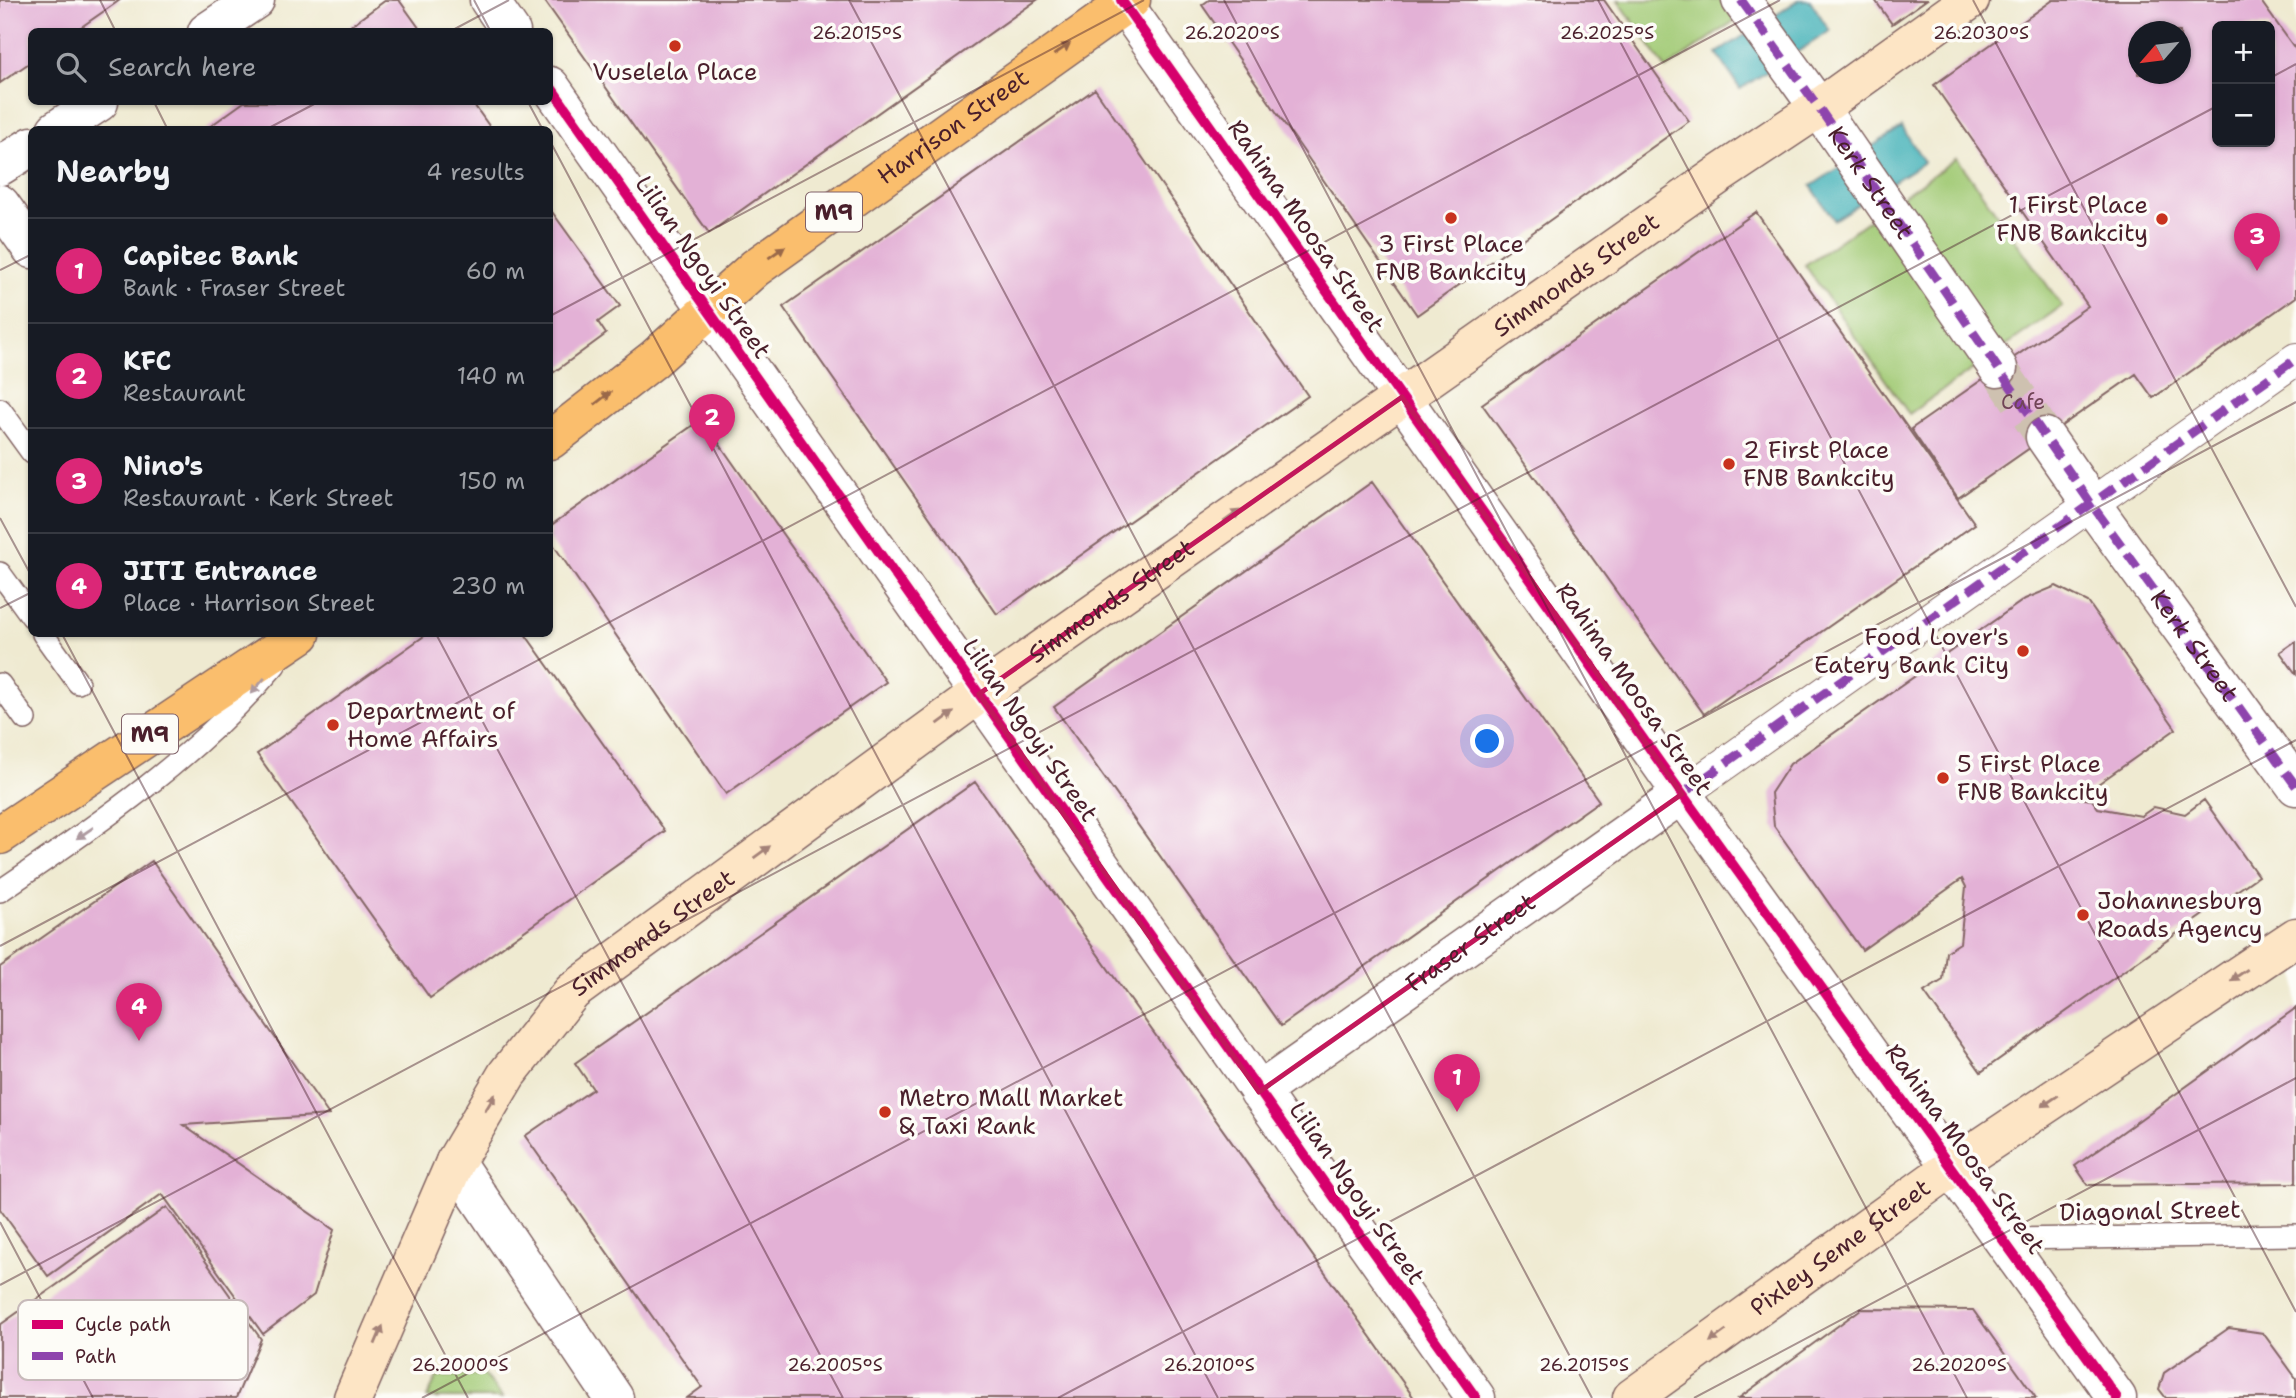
<!DOCTYPE html>
<meta charset="utf-8">
<style>
body{margin:0;font-family:"Shantell Sans",sans-serif;background:#20242c;color:#f1f3f6}
.controls{position:absolute;right:21px;top:21px;display:grid;overflow:hidden;border-radius:10px;box-shadow:0 2px 5px #0004}
.controls button{width:63px;height:63px;display:grid;place-items:center;padding:0;border:0;border-bottom:2px solid #363941;background:#171b24;color:#f1f3f6;font:35px sans-serif}
.compass{position:absolute;left:2128px;top:21px;width:63px;height:63px;border-radius:50%;background:#171b24;box-shadow:0 2px 5px #0004;rotate:242deg}
.you{position:absolute;left:1488px;top:742px;width:24px;height:24px;margin:-18px;border:5px solid #fff;border-radius:50%;background:#1a73e8;box-shadow:0 0 0 10px #1a73e833}
.badge{display:grid;place-items:center;width:46px;height:46px;border-radius:50%;background:#db2777;color:#fff;font-size:23px;font-weight:700}
.pin{position:absolute;translate:-50% -58px;filter:drop-shadow(0 2px 4px #0008)}
.pin::after{content:'';position:absolute;top:37px;width:24px;height:21px;background:inherit;clip-path:polygon(0 0,100% 0,50% 100%)}
.list{margin:0;padding:0;list-style:none}
h2{display:flex;justify-content:space-between;align-items:center;height:91px;margin:0;padding:0 28px;font-size:30px}
h2 small{font-size:23px;font-weight:400;color:#9ea1a6}
.list li{display:grid;grid-template-columns:46px 1fr auto;gap:21px;align-items:center;box-sizing:border-box;height:105px;padding:0 28px;border-top:2px solid #363941}
.list b{display:block;font-size:26px;white-space:nowrap}
.list p{margin:0;font-size:23px;white-space:nowrap;color:#9ea1a6}
.list em{font-size:23px;font-style:normal;color:#9ea1a6}
.icon{flex:none;width:38px;height:38px;fill:none;stroke:currentColor;stroke-width:2;stroke-linecap:round;stroke-linejoin:round}
.map{position:relative;flex:none;width:2296px;height:1398px;overflow:hidden}
.search{position:absolute;background:#171b24;box-shadow:0 2px 5px #0004;left:28px;top:28px;width:525px;height:77px;display:flex;align-items:center;gap:18px;box-sizing:border-box;padding:0 24px;border-radius:10px;color:#9ea1a6;font-size:26px}
.panel{position:absolute;background:#171b24;box-shadow:0 2px 5px #0004;left:28px;top:126px;width:525px;height:511px;border-radius:10px}
.map>svg:first-child{display:block}
.green{fill:#a2ca76;stroke:#767450;stroke-width:2}
.water{fill:#3fb0b7;stroke:#446871;stroke-width:2}
.building{fill:#e3b1d6;fill-rule:evenodd}
.lines{fill:none;stroke-linecap:round;stroke-linejoin:round}
.minor-tunnel{stroke:#cec1b0;stroke-width:38;stroke-dasharray:38 19;stroke-linecap:butt}
.service-casing{stroke:#846665;stroke-width:24}
.pedestrian-casing{stroke:#846665;stroke-width:34}
.minor-casing{stroke:#846665;stroke-width:41}
.tertiary-casing{stroke:#846665;stroke-width:41}
.secondary-casing{stroke:#846665;stroke-width:41}
.primary-casing{stroke:#846665;stroke-width:41}
.service{stroke:#fff;stroke-width:21}
.pedestrian{stroke:#fff;stroke-width:32}
.minor{stroke:#fff;stroke-width:38}
.tertiary{stroke:#fff;stroke-width:38}
.secondary{stroke:#fde5c5;stroke-width:38}
.primary{stroke:#fabe6d;stroke-width:38}
.quiet{stroke:#8e44ad;stroke-width:9;stroke-dasharray:18 9;stroke-linecap:butt}
.cycleway-casing{stroke:#fdfcf7;stroke-width:15}
.cycleway{stroke:#d6006c;stroke-width:10}
.oneway{fill:#996749}
.oneway2{fill:#a48278}
.oneway3{fill:#ae9aa0}
.marked{fill:none;stroke:#c2185b;stroke-width:5;stroke-linejoin:round}
.ticks{fill:none;stroke:#4a1f2b;stroke-width:2;stroke-opacity:0.45}
.poi-dot{fill:#c8321e;stroke:#fdfcf7;stroke-width:2.5}
.labels{text-anchor:middle;stroke-width:7;stroke-linejoin:round;paint-order:stroke}
.number-label{font-size:21px;fill:#704456}
.shield{fill:#fdfcf7;stroke:#806168;stroke-width:2}
.shield-label{font-size:23px;font-weight:bold;fill:#4a1f2b}
.poi-label{font-size:24px;fill:#4a1f2b;stroke:#fdfcf7;text-anchor:start}
.street-label{font-size:24px;fill:#4a1f2b;stroke:#fdfcf7}
.key{fill:#fdfcf7;stroke:#c7baba;stroke-width:2}
.key-label{font-size:19px;fill:#4a1f2b}
.ticks-label{font-size:18px;text-anchor:middle;fill:#4a1f2b;stroke:#fdfcf7;stroke-width:7;stroke-linejoin:round;paint-order:stroke}
</style>
<div class="map">
<svg width="2296" height="1398" viewBox="0 0 2296 1398">
<rect width="100%" height="100%" fill="#fdfcf7"/>
<filter id="ink" filterUnits="userSpaceOnUse"><feTurbulence type="fractalNoise" baseFrequency=".0143" numOctaves="2"/><feDisplacementMap in="SourceGraphic" scale="14" xChannelSelector="R" yChannelSelector="G"/><feConvolveMatrix kernelMatrix="1 2 1 2 8 2 1 2 1" color-interpolation-filters="sRGB"/></filter>
<filter id="wash" filterUnits="userSpaceOnUse"><feTurbulence type="fractalNoise" baseFrequency=".00686" numOctaves="4" result="noise"/><feDisplacementMap in="SourceGraphic" scale="28" xChannelSelector="R" yChannelSelector="G"/><feGaussianBlur stdDeviation="1.57" result="paint"/><feColorMatrix in="noise" values="0 0 0 0 0 0 0 0 0 0 0 0 0 0 0 0 0 1.4 0 .05"/><feComposite in="paint" operator="in"/></filter>
<g filter="url(#wash)">
<rect width="100%" height="100%" fill="#efead1"/>
<path class="green" d="M1618,0H1764L1666,69Z
M1957,158L2062,306L1909,414L1805,265Z
M483,1374L503,1398H427L437,1377Z"/>
<path class="water" d="M1799,0H1810L1830,31L1740,89L1717,53Z
M1902,127L1924,162L1834,220L1811,186Z"/>
<g id="blocks">
<path class="building" d="M0,0H120L74,32H32V61L0,83Z
M386,0H399L422,32H342Z
M544,0H1037L709,233Z
M1209,0H1604L1689,121L1417,315L1202,5Z
M1875,0H1926L1892,24Z
M2053,0H2260L2296,50V297L2153,398L2136,374L1958,498L1911,429L2088,306L1934,85ZM2217,26H2270V142H2217ZM2138,32H2180V74H2138Z
M1095,89L1308,396L997,614L783,307Z
M244,102H472L492,130H205Z
M550,209L620,306L598,322L606,334L550,375Z
M1756,212L1975,524L1704,714L1482,404Z
M702,419L886,682L726,794L550,540V526Z
M1372,482L1599,801L1281,1026L1054,707Z
M2056,586L2088,602L2176,729L2078,798L2092,800L2098,808L2141,816L2154,807L2185,814L2204,800L2258,876L1981,1072L1924,992L1943,980L1946,952L1960,943L1966,887L1962,879L1862,950L1774,826L1771,793L1790,764L2025,599Z
M427,634H525L665,831L430,998L257,754Z
M2296,641V674L2280,652Z
M975,782L1414,1398H687L702,1387L525,1136L593,1089L575,1063Z
M152,861L329,1115L183,1125L334,1230L314,1295L263,1334L162,1194L48,1276L0,1209V967Z
M2296,1008V1183L2088,1185L2075,1166Z
M167,1207L261,1339L236,1398H0V1325Z
M1861,1309L1973,1310L2036,1398H1739Z
M2229,1328L2263,1333L2296,1378V1398H2166L2159,1389L2164,1373Z"/>
</g>
</g>
<g filter="url(#ink)">
<use href="#blocks" fill-opacity="0" stroke="#846665" stroke-width="2"/>
<g class="lines">
<path class="minor-tunnel" d="M1998,368L2045,437"/>
<g class="service-casing">
<path id="service" d="M0,409L32,453
M0,573L32,617
M43,634L78,683
M0,684L25,719
M0,891C99,824 198,756 275,665
M2004,1239L2296,1235"/>
</g>
<g class="pedestrian-casing">
<path id="pedestrian" d="M1682,794L2296,359"/>
</g>
<g class="minor-casing">
<g id="minor">
<path id="s1" d="M1741,0L1819,108L1998,368"/>
<path d="M207,32L255,0"/>
<path d="M56,130L99,102"/>
<path d="M0,166L32,146"/>
<path d="M0,204L32,249"/>
<path d="M2045,437L2092,505L2296,786"/>
<path id="s2" d="M1259,1092L1682,794"/>
<path d="M455,1162L614,1398"/>
</g>
</g>
<g class="tertiary-casing">
<path id="tertiary" d="M489,0L511,32
M1121,0L1682,794L2117,1398
M550,86L1476,1398"/>
</g>
<g class="secondary-casing">
<g id="secondary">
<path id="s3" d="M353,1398L455,1162L507,1074L572,992L979,694L1720,174L1819,108L1970,0"/>
<path id="s4" d="M1632,1398L1952,1167L2296,937"/>
</g>
</g>
<g class="primary-casing">
<g id="primary">
<path id="s5" d="M550,440L654,359L755,268L1131,0"/>
<path d="M0,835L301,634"/>
</g>
</g>
<use href="#service" class="service"/>
<use href="#pedestrian" class="pedestrian"/>
<use href="#minor" class="minor"/>
<use href="#tertiary" class="tertiary"/>
<use href="#secondary" class="secondary"/>
<use href="#primary" class="primary"/>
<g class="quiet">
<path id="s6" d="M1741,0L1819,108L2092,505L2296,786"/>
<path d="M1682,794L2296,359"/>
</g>
<g class="cycleway-casing">
<path id="cycleway" d="M1121,0L1682,794L2117,1398
M550,86L1476,1398"/>
</g>
<use href="#cycleway" class="cycleway"/>
</g>
<defs><path id="oneway-solid" d="M-6-.8H1V-3.2L6.5 0L1 3.2V.8H-6Z" transform="scale(1.75)"/></defs>
<g class="oneway">
<use href="#oneway-solid" transform="translate(1062 49) rotate(-35)"/>
<use href="#oneway-solid" transform="translate(777 252) rotate(-35)"/>
<use href="#oneway-solid" transform="translate(603 398) rotate(-38)"/>
</g>
<g class="oneway2">
<use href="#oneway-solid" transform="translate(1232 516) rotate(-35)"/>
<use href="#oneway-solid" transform="translate(946 718) rotate(-36)"/>
<use href="#oneway-solid" transform="translate(762 852) rotate(-36)"/>
<use href="#oneway-solid" transform="translate(2239 975) rotate(146)"/>
<use href="#oneway-solid" transform="translate(2050 1101) rotate(146)"/>
<use href="#oneway-solid" transform="translate(490 1103) rotate(-59)"/>
<use href="#oneway-solid" transform="translate(379 1335) rotate(-67)"/>
<use href="#oneway-solid" transform="translate(1718 1336) rotate(144)"/>
</g>
<g class="oneway3">
<use href="#oneway-solid" transform="translate(258 686) rotate(130)"/>
<use href="#oneway-solid" transform="translate(85 833) rotate(146)"/>
</g>
</g>
<path class="marked" d="M1402,397L1682,794L1259,1092L979,694Z"/>
<path class="ticks" d="M100,0L116,32M474,0L491,32M849,0L1592,1398M1224,0L1967,1398M1598,0L2296,1312M1973,0L2296,607M449,32L509,0M2270,78L2296,64M154,102L168,130M528,102L543,130M265,130L318,102M550,141L1218,1398M0,270L32,254M550,316L1144,0M0,518L32,577M0,608L32,592M62,634L468,1398M436,634L843,1398M0,946L1780,0M0,1222L93,1398M0,1285L2217,106M422,1398L2296,402M1058,1398L2296,740M1694,1398L2296,1078"/>
<g class="poi-dot">
<circle cx="675" cy="46" r="7"/>
<circle cx="1451" cy="218" r="7"/>
<circle cx="2162" cy="219" r="7"/>
<circle cx="1729" cy="464" r="7"/>
<circle cx="2023" cy="651" r="7"/>
<circle cx="333" cy="725" r="7"/>
<circle cx="1943" cy="778" r="7"/>
<circle cx="2083" cy="915" r="7"/>
<circle cx="885" cy="1112" r="7"/>
</g>
<g class="labels">
<g class="number-label">
<text x="2023" y="409">Cafe</text>
</g>
<g class="shield">
<rect x="806" y="192.5" width="56" height="39" rx="5"/>
<rect x="122" y="714.5" width="56" height="39" rx="5"/>
</g>
<g class="shield-label">
<text x="834" y="220">M9</text>
<text x="150" y="742">M9</text>
</g>
<g class="poi-label">
<text x="675" y="80" text-anchor="middle">Vuselela Place</text>
<text x="2148" y="213" text-anchor="end">1 First Place<tspan x="2148" dy="28">FNB Bankcity</tspan></text>
<text x="1451" y="252" text-anchor="middle">3 First Place<tspan x="1451" dy="28">FNB Bankcity</tspan></text>
<text x="1743" y="458">2 First Place<tspan x="1743" dy="28">FNB Bankcity</tspan></text>
<text x="2009" y="645" text-anchor="end">Food Lover's<tspan x="2009" dy="28">Eatery Bank City</tspan></text>
<text x="347" y="719">Department of<tspan x="347" dy="28">Home Affairs</tspan></text>
<text x="1957" y="772">5 First Place<tspan x="1957" dy="28">FNB Bankcity</tspan></text>
<text x="2097" y="909">Johannesburg<tspan x="2097" dy="28">Roads Agency</tspan></text>
<text x="899" y="1106">Metro Mall Market<tspan x="899" dy="28">&amp; Taxi Rank</tspan></text>
</g>
<g class="street-label">
<text dy="8" stroke="none"><textPath href="#s5" startOffset="511">Harrison Street</textPath></text>
<text dy="8" stroke="none"><textPath href="#s1" startOffset="224">Kerk Street</textPath></text>
<text transform="translate(1306 226) rotate(55)" y="8">Rahima Moosa Street</text>
<text transform="translate(703 267) rotate(55)" y="8">Lilian Ngoyi Street</text>
<text dy="8" stroke="none"><textPath href="#s3" startOffset="1698">Simmonds Street</textPath></text>
<text dy="8" stroke="none"><textPath href="#s3" startOffset="1130">Simmonds Street</textPath></text>
<text dy="8" stroke="none"><textPath href="#s6" startOffset="789">Kerk Street</textPath></text>
<text transform="translate(1634 689) rotate(55)" y="8">Rahima Moosa Street</text>
<text transform="translate(1030 730) rotate(55)" y="8">Lilian Ngoyi Street</text>
<text dy="8" stroke="none"><textPath href="#s3" startOffset="564">Simmonds Street</textPath></text>
<text dy="8" stroke="none"><textPath href="#s2" startOffset="259">Fraser Street</textPath></text>
<text transform="translate(1965 1149) rotate(54)" y="8">Rahima Moosa Street</text>
<text transform="translate(1357 1193) rotate(55)" y="8">Lilian Ngoyi Street</text>
<text transform="translate(2150 1211) rotate(-1)" y="8">Diagonal Street</text>
<text dy="8" stroke="none"><textPath href="#s4" startOffset="257">Pixley Seme Street</textPath></text>
</g>
</g>
<rect x="18" y="1300" width="230" height="80" rx="10" class="key"/>
<rect x="32" y="1320" width="31" height="9" fill="#d6006c"/>
<rect x="32" y="1352" width="31" height="8" fill="#8e44ad"/>
<g class="key-label">
<text x="75" y="1331">Cycle path</text>
<text x="75" y="1363">Path</text>
</g>
<g class="ticks-label">
<text x="857" y="39">26.2015°S</text>
<text x="1232" y="39">26.2020°S</text>
<text x="1607" y="39">26.2025°S</text>
<text x="1981" y="39">26.2030°S</text>
<text x="460" y="1371">26.2000°S</text>
<text x="835" y="1371">26.2005°S</text>
<text x="1209" y="1371">26.2010°S</text>
<text x="1584" y="1371">26.2015°S</text>
<text x="1959" y="1371">26.2020°S</text>
</g>
</svg>
<div class="controls">
<button>+</button>
<button>−</button>
</div>
<svg class="compass" viewBox="-18 -18 36 36"><path d="M0-13l5 13h-10z" fill="#e53935"/><path d="M0 13l5-13h-10z" fill="#9ea1a6"/></svg>
<div class="you"></div>
<div class="pin badge" style="left:1457px;top:1112px">1</div>
<div class="pin badge" style="left:712px;top:452px">2</div>
<div class="pin badge" style="left:2257px;top:271px">3</div>
<div class="pin badge" style="left:139px;top:1041px">4</div>
<div class="search"><svg class="icon" aria-label="search" viewBox="0 0 24 24"><circle cx="10" cy="10" r="6"/><path d="M15 15l6 6"/></svg>Search here</div>
<section class="panel">
<h2>Nearby<small>4 results</small></h2>
<ul class="list">
<li><span class="badge">1</span><div><b>Capitec Bank</b><p>Bank · Fraser Street</p></div><em>60 m</em></li>
<li><span class="badge">2</span><div><b>KFC</b><p>Restaurant</p></div><em>140 m</em></li>
<li><span class="badge">3</span><div><b>Nino's</b><p>Restaurant · Kerk Street</p></div><em>150 m</em></li>
<li><span class="badge">4</span><div><b>JITI Entrance</b><p>Place · Harrison Street</p></div><em>230 m</em></li>
</ul>
</section>
</div>
